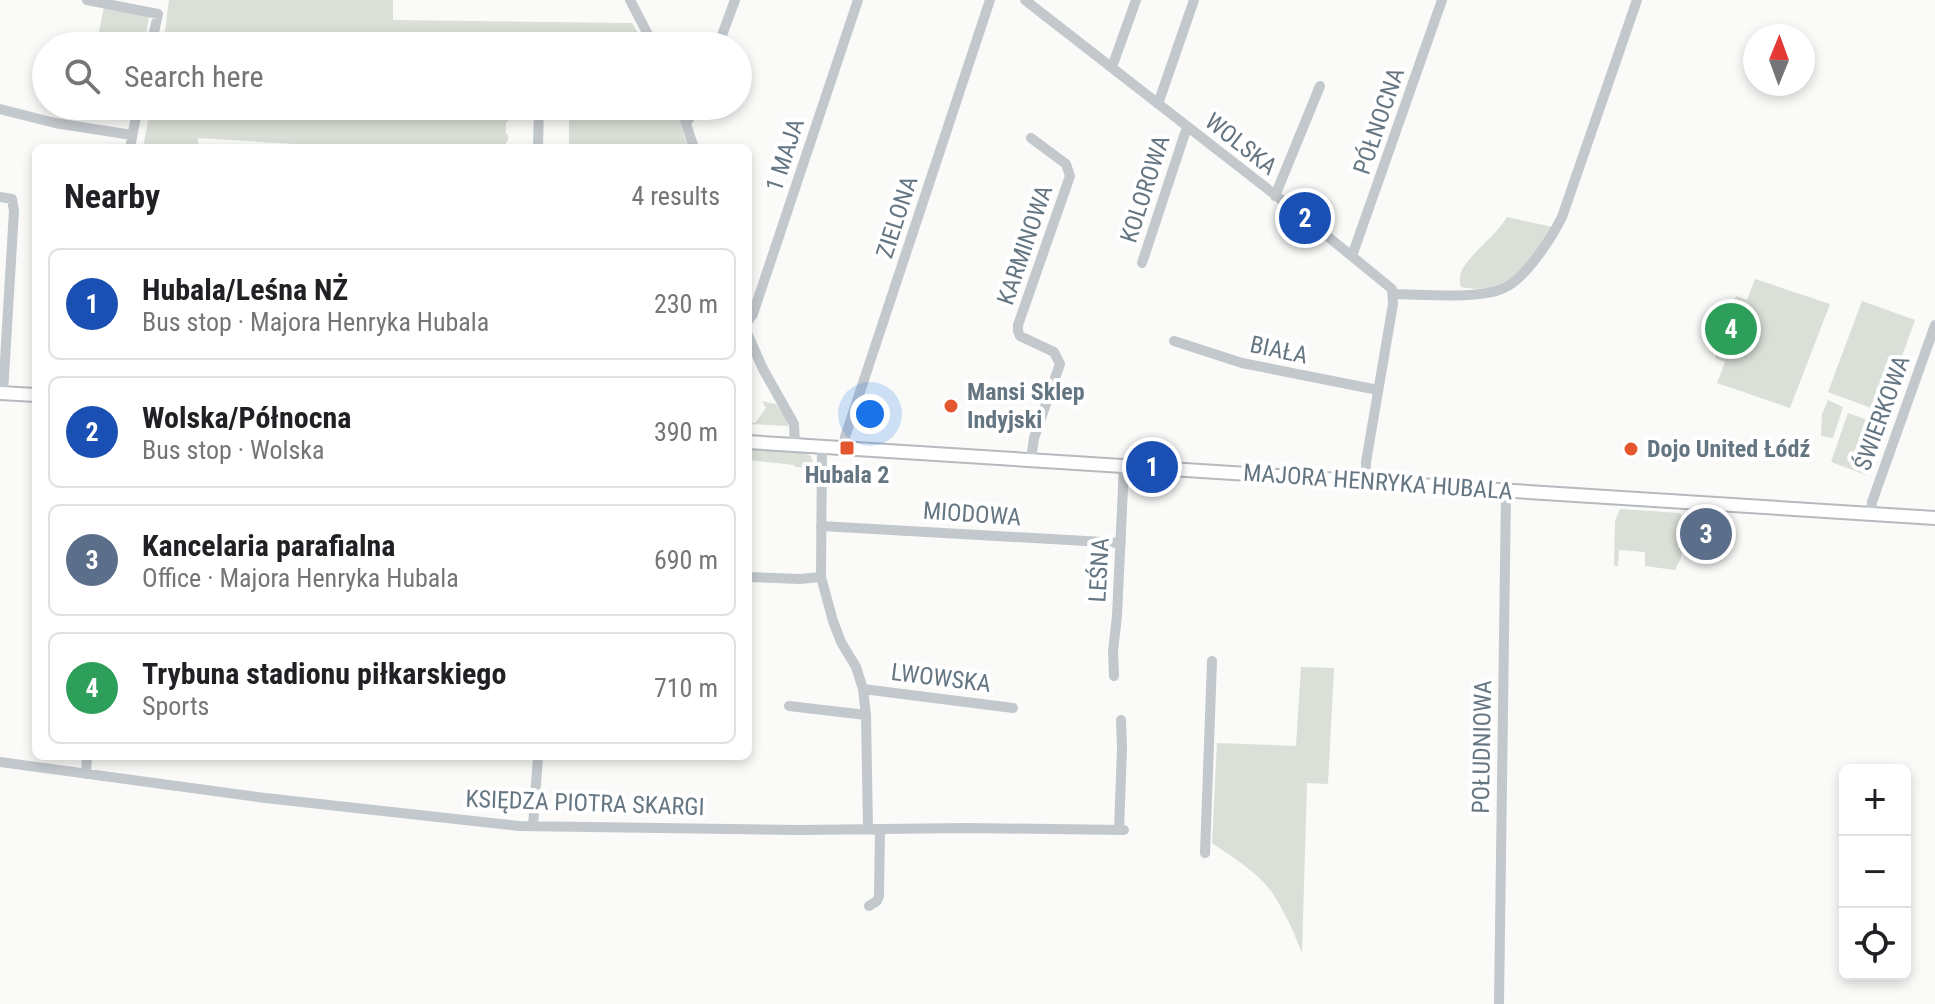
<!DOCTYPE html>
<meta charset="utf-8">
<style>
body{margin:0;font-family:"Roboto Condensed",sans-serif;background:#f6f6f6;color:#202124}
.controls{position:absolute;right:24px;bottom:24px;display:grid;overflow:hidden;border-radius:12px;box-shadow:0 4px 12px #0003}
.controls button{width:72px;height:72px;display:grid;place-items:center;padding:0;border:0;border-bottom:2px solid #e0e0e0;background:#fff;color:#202124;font:40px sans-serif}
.compass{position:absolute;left:1743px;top:24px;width:72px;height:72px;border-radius:50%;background:#fff;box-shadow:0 4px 12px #0003;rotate:1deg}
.you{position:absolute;left:870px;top:414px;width:28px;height:28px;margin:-20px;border:6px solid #fff;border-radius:50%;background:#1a73e8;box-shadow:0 0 0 12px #1a73e833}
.badge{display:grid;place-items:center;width:52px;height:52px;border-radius:50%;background:#e4572e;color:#fff;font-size:26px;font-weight:700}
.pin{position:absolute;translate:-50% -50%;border:4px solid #fff;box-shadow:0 2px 8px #0006}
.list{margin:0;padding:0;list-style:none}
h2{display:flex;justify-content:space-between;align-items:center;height:104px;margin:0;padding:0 32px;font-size:34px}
h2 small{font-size:26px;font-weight:400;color:#757577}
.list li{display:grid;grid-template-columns:52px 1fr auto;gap:24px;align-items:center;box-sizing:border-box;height:112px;margin:0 16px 16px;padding:0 16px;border:2px solid #e0e0e0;border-radius:12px}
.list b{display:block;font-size:30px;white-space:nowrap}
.list p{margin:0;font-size:26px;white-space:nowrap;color:#757577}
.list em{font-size:26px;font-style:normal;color:#757577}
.icon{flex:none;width:44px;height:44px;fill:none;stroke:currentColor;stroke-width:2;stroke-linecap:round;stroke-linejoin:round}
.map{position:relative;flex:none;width:1935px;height:1004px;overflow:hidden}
.search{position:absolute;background:#fff;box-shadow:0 4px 12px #0003;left:32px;top:32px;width:720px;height:88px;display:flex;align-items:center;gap:20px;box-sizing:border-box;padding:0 28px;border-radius:44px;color:#757577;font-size:30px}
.panel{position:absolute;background:#fff;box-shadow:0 4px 12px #0003;left:32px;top:144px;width:720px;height:616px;border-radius:12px}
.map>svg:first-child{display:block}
.green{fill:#dadfd7}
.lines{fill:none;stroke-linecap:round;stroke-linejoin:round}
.major-casing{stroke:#b5babe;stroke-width:16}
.minor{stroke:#c3c8cc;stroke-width:10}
.major{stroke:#fff;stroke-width:12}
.poi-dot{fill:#e4572e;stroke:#fff;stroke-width:3}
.labels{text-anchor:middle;stroke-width:8;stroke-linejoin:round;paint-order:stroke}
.street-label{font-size:24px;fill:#657683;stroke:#fff}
.poi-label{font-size:24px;font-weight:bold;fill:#657683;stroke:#fff;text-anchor:start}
</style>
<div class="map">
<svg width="1935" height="1004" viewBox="0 0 1935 1004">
<rect width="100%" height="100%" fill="#fafaf8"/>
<path class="green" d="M169,0H393V20L632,23L646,46H163Z
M104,7L149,17L144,46H120L97,41Z
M151,106H506L508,122H506V134H508V141L506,142V148H315L314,145L198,138L199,148H143Z
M569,106H675L688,148H569Z
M1507,217L1553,227C1528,262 1510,297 1461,287C1459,281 1459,275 1463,268C1475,249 1495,237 1507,217Z
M1755,279L1830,304L1790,408L1717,383L1725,362L1715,358L1736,296L1747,300Z
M1862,301L1915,320L1882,412L1828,392Z
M1828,400L1843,407L1833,438L1821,436L1822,414Z
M762,401L776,404L788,421V426L748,424V422L755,423L766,408Z
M1848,413L1884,426L1866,475L1831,462Z
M748,448L802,452L811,456L814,466L812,468L795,467L794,465L748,460Z
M1620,509L1680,513L1685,524L1681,558L1675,570L1645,566V552L1619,550L1618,567L1614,565L1615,521Z
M1301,667L1334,668L1328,784L1307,783L1302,953C1294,932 1284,910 1271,891C1256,871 1232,857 1212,843L1217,743L1296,746Z"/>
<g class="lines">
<g class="major-casing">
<path id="major" d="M0,393L36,395
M748,442L1935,518"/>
</g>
<path class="minor" d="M87,0L158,14L151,46
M630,0L654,46
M1025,0L1310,222L1392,289L1393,304L1366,462V481
M718,46L735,0
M1112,67L1136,0
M1158,104L1194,0
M680,106L694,148
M0,109L55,123L132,135
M686,124L696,106
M1031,138L1066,164L1070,176L1018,325V331L1020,336L1054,352L1060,364L1034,438L1031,460
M130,148L138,106
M538,148L539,106
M1275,196L1320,86
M0,197L12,199L14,211L3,393
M1352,256L1442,0
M1142,263L1187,127
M1393,294C1422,294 1479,300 1504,288C1526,278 1551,239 1562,217L1637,0
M748,321L753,314L858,0
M748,335L763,369L794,424L795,445
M1174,341L1242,363L1378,390
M822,446L821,577L833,621L841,642L856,667L863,689L866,715L868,828
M844,448L845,437L990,0
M1871,515L1872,502L1935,325
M821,526L1121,543
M748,577L800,579L821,577
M1114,676L1113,651L1117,616L1124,466
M863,689L1013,708
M789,706L866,715
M0,762L265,798L519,826L800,830L967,828L1124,830
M86,774L87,756
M533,826L538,756
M1119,830L1122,748L1121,720
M1205,853L1212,661
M869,906L877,901L879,896L880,829
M1499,1004L1506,491"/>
<use href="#major" class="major"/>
</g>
<g class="poi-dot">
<circle cx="951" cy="406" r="8"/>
<rect x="839" y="440" width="16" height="16" rx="4"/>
<circle cx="1631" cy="449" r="8"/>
</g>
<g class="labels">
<g class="street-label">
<text transform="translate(1379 121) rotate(-71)" y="8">PÓŁNOCNA</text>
<text transform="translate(1241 144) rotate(38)" y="8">WOLSKA</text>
<text transform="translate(785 155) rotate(-72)" y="8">1 MAJA</text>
<text transform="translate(1145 189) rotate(-72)" y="8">KOLOROWA</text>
<text transform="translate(897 217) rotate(-72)" y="8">ZIELONA</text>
<text transform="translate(1025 245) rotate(-71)" y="8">KARMINOWA</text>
<text transform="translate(1279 350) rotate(12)" y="8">BIAŁA</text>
<text transform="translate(1882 413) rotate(-70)" y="8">ŚWIERKOWA</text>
<text transform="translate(1378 482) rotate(4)" y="8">MAJORA HENRYKA HUBALA</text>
<text transform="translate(972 514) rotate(4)" y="8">MIODOWA</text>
<text transform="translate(1099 570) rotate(-87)" y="8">LEŚNA</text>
<text transform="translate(941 678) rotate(7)" y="8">LWOWSKA</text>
<text transform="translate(1482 747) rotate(-89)" y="8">POŁUDNIOWA</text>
<text transform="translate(585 803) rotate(2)" y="8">KSIĘDZA PIOTRA SKARGI</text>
</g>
<g class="poi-label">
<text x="967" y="400">Mansi Sklep<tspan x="967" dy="28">Indyjski</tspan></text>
<text x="1647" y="457">Dojo United Łódź</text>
<text x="847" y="483" text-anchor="middle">Hubala 2</text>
</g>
</g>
</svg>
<div class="controls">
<button>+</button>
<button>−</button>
<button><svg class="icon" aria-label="locate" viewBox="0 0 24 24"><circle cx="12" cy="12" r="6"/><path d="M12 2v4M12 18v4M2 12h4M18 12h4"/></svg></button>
</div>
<svg class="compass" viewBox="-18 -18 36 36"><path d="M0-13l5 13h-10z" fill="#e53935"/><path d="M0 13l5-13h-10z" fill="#757577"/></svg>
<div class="you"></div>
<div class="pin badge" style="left:1152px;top:467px;background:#1a4fb4">1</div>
<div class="pin badge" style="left:1305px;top:218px;background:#1a4fb4">2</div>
<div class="pin badge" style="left:1706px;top:534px;background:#5c6f8a">3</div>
<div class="pin badge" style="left:1731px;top:329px;background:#2e9e5b">4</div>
<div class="search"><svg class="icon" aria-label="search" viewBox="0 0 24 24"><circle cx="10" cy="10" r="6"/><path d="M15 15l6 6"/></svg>Search here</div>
<section class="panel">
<h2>Nearby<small>4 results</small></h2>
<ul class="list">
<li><span class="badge" style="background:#1a4fb4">1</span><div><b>Hubala/Leśna NŻ</b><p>Bus stop · Majora Henryka Hubala</p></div><em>230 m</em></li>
<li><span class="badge" style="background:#1a4fb4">2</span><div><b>Wolska/Północna</b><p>Bus stop · Wolska</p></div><em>390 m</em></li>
<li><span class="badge" style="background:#5c6f8a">3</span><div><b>Kancelaria parafialna</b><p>Office · Majora Henryka Hubala</p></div><em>690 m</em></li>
<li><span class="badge" style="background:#2e9e5b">4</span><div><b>Trybuna stadionu piłkarskiego</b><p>Sports</p></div><em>710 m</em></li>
</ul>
</section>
</div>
